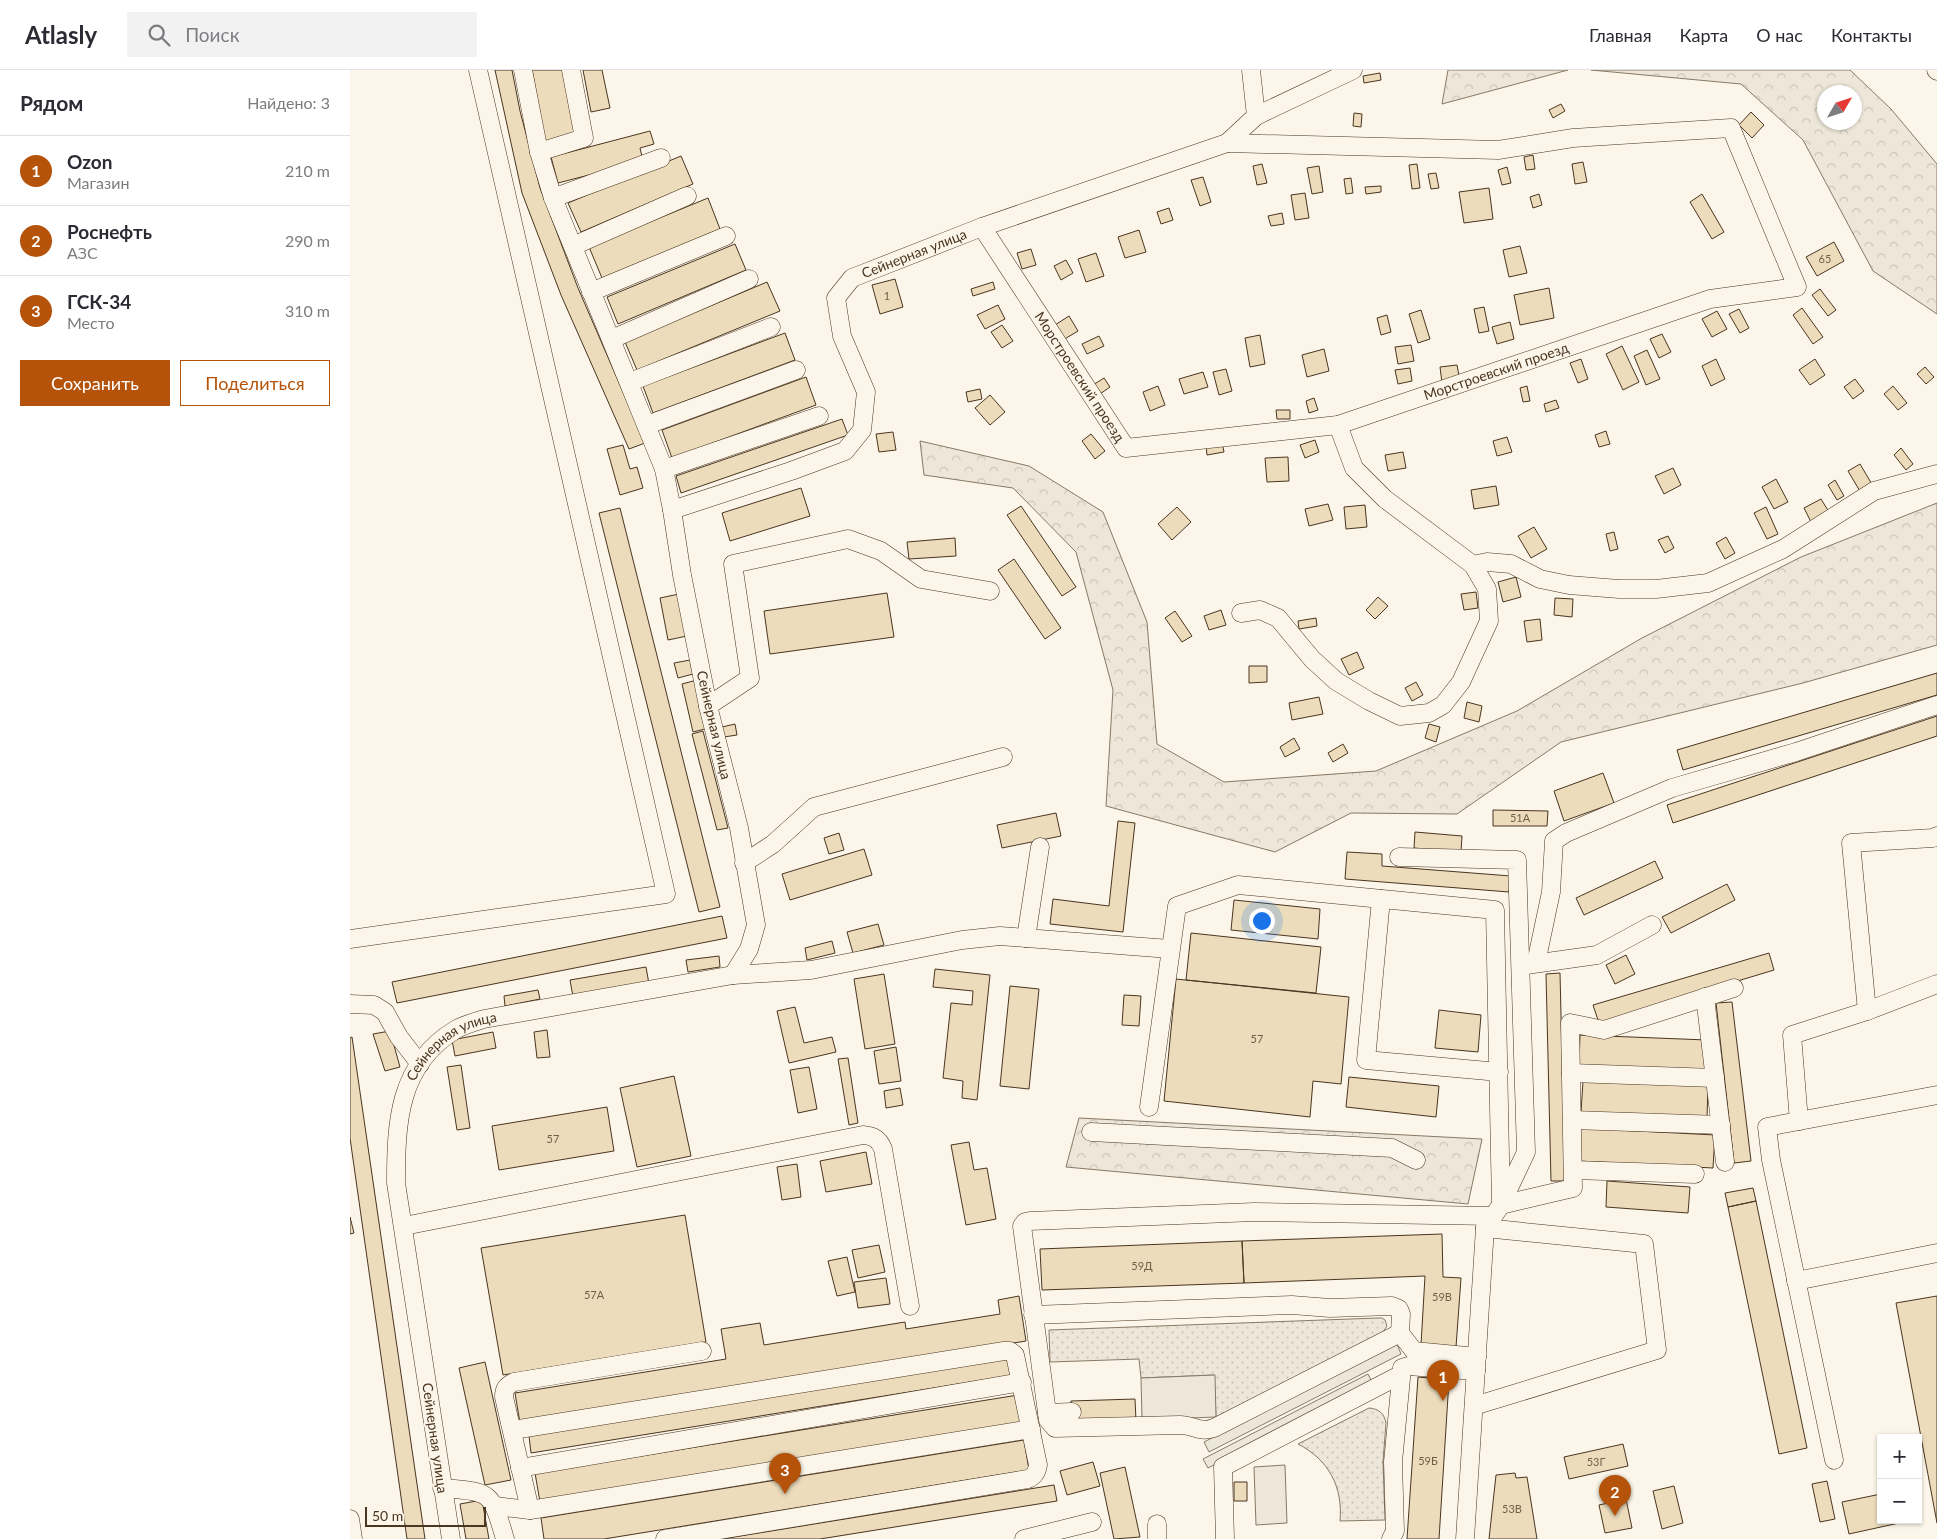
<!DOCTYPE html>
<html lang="ru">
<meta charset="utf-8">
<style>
body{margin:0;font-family:Lato,sans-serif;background:#f2f2f3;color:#2b2b33}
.controls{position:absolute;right:15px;bottom:15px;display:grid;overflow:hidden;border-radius:0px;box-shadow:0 1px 4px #0004}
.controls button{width:45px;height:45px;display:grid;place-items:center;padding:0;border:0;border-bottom:1px solid #e1e1e2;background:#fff;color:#2b2b33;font:25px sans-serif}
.compass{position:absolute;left:1467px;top:15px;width:45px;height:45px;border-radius:50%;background:#fff;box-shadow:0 1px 4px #0004;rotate:51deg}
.scale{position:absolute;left:15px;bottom:12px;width:121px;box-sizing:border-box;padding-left:5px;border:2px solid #4a3520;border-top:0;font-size:14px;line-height:18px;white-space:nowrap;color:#4a3520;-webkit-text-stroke:4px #fbf6e9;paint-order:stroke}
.you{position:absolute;left:911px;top:850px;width:18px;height:18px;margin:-12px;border:4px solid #fff;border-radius:50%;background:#1a73e8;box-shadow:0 0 0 8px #1a73e833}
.badge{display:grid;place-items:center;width:32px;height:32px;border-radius:50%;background:#b45309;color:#fff;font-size:16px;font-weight:700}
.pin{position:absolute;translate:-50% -41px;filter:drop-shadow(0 1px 2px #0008)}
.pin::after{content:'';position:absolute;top:26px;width:18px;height:15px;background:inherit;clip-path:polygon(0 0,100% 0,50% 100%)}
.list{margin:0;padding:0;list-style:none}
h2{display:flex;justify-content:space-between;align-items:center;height:65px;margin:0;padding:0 20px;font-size:21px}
h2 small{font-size:16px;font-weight:400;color:#7c7c81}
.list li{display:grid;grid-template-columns:32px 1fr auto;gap:15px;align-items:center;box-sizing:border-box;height:70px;padding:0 20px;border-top:1px solid #e1e1e2}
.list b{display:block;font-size:19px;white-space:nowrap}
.list p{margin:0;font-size:16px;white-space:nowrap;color:#7c7c81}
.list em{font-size:16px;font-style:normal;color:#7c7c81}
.actions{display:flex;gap:10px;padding:15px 20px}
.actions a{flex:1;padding:11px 0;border:1px solid #b45309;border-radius:0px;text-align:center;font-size:18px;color:#b45309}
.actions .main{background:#b45309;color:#fff}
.icon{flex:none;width:28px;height:28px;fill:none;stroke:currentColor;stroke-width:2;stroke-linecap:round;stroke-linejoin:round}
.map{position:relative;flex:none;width:1587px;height:1469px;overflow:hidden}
header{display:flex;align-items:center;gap:30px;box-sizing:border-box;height:70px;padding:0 25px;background:#fff;border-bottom:1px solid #e1e1e2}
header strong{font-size:24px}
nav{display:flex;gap:28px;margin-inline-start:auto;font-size:18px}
.search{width:350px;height:45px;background:#f2f2f3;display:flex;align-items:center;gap:12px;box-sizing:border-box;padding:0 18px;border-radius:0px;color:#7c7c81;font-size:19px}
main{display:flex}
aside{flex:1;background:#fff}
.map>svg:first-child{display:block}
.forest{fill:url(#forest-crowns);stroke:#887966;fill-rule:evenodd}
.park{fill:url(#park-dots);stroke:#887966}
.pitch{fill:#ede6d9;stroke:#887966}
.parking{fill:#ede7d9;stroke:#887966}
.building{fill:#ecdcbc;stroke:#4a3520}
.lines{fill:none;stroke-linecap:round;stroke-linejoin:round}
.minor-casing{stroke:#4a3520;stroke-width:19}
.minor{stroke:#fbf6e9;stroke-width:18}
.labels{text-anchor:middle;stroke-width:4;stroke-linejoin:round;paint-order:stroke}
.number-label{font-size:11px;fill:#725f47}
.street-label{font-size:14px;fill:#4a3520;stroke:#fbf6e9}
</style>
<header>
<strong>Atlasly</strong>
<div class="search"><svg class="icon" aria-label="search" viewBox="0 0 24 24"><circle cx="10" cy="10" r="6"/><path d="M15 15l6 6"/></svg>Поиск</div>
<nav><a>Главная</a><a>Карта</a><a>О нас</a><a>Контакты</a></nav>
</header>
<main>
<aside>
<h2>Рядом<small>Найдено: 3</small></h2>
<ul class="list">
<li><span class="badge">1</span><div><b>Ozon</b><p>Магазин</p></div><em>210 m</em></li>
<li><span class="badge">2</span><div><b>Роснефть</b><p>АЗС</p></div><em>290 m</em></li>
<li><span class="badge">3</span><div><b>ГСК-34</b><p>Место</p></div><em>310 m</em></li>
</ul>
<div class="actions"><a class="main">Сохранить</a><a>Поделиться</a></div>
</aside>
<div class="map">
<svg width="1587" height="1469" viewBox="0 0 1587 1469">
<defs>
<pattern id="forest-crowns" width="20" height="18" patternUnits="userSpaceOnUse" patternTransform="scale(1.25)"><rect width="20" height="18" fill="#ede6d9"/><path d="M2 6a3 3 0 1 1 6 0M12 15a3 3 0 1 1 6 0" fill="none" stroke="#cdc6ba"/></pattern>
<pattern id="park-dots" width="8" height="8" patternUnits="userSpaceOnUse" patternTransform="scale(1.25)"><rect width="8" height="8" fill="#ede6d9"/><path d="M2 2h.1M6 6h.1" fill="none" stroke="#cdc6ba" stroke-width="1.8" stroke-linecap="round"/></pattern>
</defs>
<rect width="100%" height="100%" fill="#fbf6e9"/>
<path class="forest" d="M1098,0H1218L1092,34Z
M1241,0H1500L1541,39L1587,94V244L1523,201L1453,70L1391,14ZM1504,22V52H1474V22Z
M570,371L679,396L753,442L797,552L807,674L874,712L1026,701L1167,641L1292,568L1451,487L1587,433V575L1453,613L1211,672L1107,744L1001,743L925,782L756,736L763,620L726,482L663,418L574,405Z
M729,1048L1132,1069L1118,1134L716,1097Z"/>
<path class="park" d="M1028,1248H1032L1035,1250L1037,1256L1033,1262L866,1347L864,1305L791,1308L789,1289L700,1292L699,1260Z
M1019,1338C1029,1339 1034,1343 1036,1353L1033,1392L1035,1450L990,1451C993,1417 979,1390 948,1374Z"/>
<path class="pitch" d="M865,1305L866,1347L792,1350L791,1308Z
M935,1395L937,1453L906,1455L904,1397Z"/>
<path class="parking" d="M1047,1274L1051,1284L859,1382L854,1372Z
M1018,1304L1023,1314L858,1398L853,1389Z"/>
<path class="building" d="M145,0H162L170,41L190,118L228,218L295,373L279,379L211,225L172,123Z
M182,0H213L225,65L195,71Z
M233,0H252L260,38L241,42Z
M1030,3L1031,10L1014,13L1013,6Z
M1211,34L1215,41L1203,48L1199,40Z
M1401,42L1414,55L1402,68L1389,55Z
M1004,43L1012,44L1011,57L1003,56Z
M300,61L304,74L290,78L293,91L208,113L201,87Z
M1183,85L1185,99L1176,100L1174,87Z
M331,86L343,114L231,162L218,133Z
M1233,92L1237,112L1225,114L1222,94Z
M912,94L917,113L907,115L903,96Z
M1067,94L1070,118L1062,119L1059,95Z
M969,96L973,122L962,124L957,98Z
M1157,97L1161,113L1152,115L1148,100Z
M1086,103L1089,118L1081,119L1078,104Z
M853,107L861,132L850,136L841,110Z
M1001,108L1003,123L996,124L994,109Z
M1031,116V122L1016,124L1015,117Z
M1139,118L1143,149L1114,153L1109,122Z
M955,123L959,148L945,150L941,125Z
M1189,124L1192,135L1183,138L1180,127Z
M1352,124L1374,162L1362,169L1340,132Z
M358,128L370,159L252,208L239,177Z
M819,138L823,150L811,154L807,142Z
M932,143L934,154L921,156L918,146Z
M789,160L796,182L775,188L768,167Z
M1484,172L1494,191L1467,206L1456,187Z
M385,174L396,200L268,254L257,227Z
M1170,176L1177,203L1159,207L1153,180Z
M681,179L686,195L672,199L667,183Z
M746,183L754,206L736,212L728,189Z
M716,190L723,203L711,210L704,196Z
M545,209L553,237L530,244L522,215Z
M417,212L430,241L287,300L275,272Z
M643,212L645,219L623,226L621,219Z
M1199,218L1204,248L1170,255L1164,225Z
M1470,219L1486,240L1478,246L1462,225Z
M648,235L655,249L635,259L627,245Z
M1134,237L1139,261L1129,263L1124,239Z
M1452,238L1473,267L1463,274L1443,245Z
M1389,239L1399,258L1390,263L1379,244Z
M1071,240L1080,269L1068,273L1059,244Z
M1367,241L1377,259L1362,267L1352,249Z
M1037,245L1041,262L1031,265L1027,248Z
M719,246L728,261L713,270L705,255Z
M1160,252L1164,269L1147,274L1142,257Z
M652,255L663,271L652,278L641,262Z
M435,263L445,290L303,343L293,316Z
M1312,264L1321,282L1309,288L1300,269Z
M910,265L915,294L900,297L895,268Z
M749,266L754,276L737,284L732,274Z
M1061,275L1064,291L1048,294L1045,277Z
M1272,276L1289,312L1273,320L1256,284Z
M974,279L979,301L957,307L952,285Z
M1297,280L1310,309L1296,315L1284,286Z
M1231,289L1238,309L1228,313L1220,293Z
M1366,289L1375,309L1361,316L1352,296Z
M1465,289L1475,305L1460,315L1449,300Z
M1107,295L1110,311L1092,313L1090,297Z
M1575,297L1584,307L1576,314L1567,304Z
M1060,298L1062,311L1048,314L1045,300Z
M876,299L882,321L869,325L863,302Z
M853,302L858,317L834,324L829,309Z
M456,307L466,335L322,388L312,360Z
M754,308L760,317L750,324L743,315Z
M1505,309L1514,321L1503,329L1494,317Z
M808,316L815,335L800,341L793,322Z
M1177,316L1180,331L1173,332L1170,318Z
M1543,316L1557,333L1548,340L1534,324Z
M630,319L632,329L618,332L616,322Z
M640,325L655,342L640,355L625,338Z
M964,328L968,340L959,343L956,331Z
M1206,330L1209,338L1196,342L1194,334Z
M926,340H940V349H927Z
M492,349L498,365L331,423L326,406Z
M1256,361L1260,374L1249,377L1245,365Z
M543,362L546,380L529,382L526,364Z
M741,364L755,381L745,389L732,371Z
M1157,367L1162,382L1147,386L1143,371Z
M965,370L969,382L955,388L950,375Z
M872,372L874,382L857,385L856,375Z
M273,375L280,399L287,397L293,418L270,425L257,379Z
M1551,378L1563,394L1556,400L1544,385Z
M1053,382L1056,398L1038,401L1035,385Z
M938,387L939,411L917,412L915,388Z
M1510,394L1523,416L1511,423L1498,401Z
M1323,398L1331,415L1314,424L1305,406Z
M1426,409L1438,432L1424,439L1412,417Z
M1485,410L1494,426L1487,430L1478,415Z
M1146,416L1149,435L1124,439L1121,420Z
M451,418L460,446L380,471L372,443Z
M1471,429L1479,442L1461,452L1454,438Z
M978,434L983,450L959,456L955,439Z
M1015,435L1017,457L996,459L994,437Z
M671,436L726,517L712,526L657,445Z
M827,437L841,452L822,470L808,454Z
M1416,437L1428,464L1417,469L1404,443Z
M270,438L370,837L349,842L249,443Z
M1184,457L1197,479L1181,488L1168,466Z
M1264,462L1268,479L1260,481L1256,464Z
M1318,466L1324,478L1315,483L1308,470Z
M1376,467L1385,483L1375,489L1366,473Z
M605,468L606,486L559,489L557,472Z
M664,489L711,558L695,569L648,500Z
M1166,507L1171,527L1153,532L1148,512Z
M1126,522L1128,538L1114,540L1111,524Z
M537,523L544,567L420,584L414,541Z
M329,524L337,566L318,570L310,528Z
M1028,527L1038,536L1025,549L1016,540Z
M1205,528L1223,529L1222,547L1204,545Z
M871,540L876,555L859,560L854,546Z
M825,541L842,566L832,572L815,548Z
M966,548L967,556L949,559L948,551Z
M1190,549L1192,570L1177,572L1174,551Z
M1007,582L1014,598L999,605L991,589Z
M340,590L343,604L328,608L324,593Z
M899,596H917V612L899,613Z
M1587,603V625L1333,700L1327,680Z
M347,610L359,658L343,662L332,614Z
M1066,612L1073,625L1062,631L1055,618Z
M969,627L973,644L942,650L939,633Z
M1117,632L1132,636L1129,652L1114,648Z
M1587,646V666L1323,753L1317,735Z
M385,654L387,665L374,667L372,657Z
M1079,654L1090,657L1086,672L1075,668Z
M353,661L378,758L367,760L342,664Z
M944,668L950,679L935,687L930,677Z
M993,674L998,683L983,692L978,683Z
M1253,703L1264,733L1214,751L1204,721Z
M1143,740L1198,741L1197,756H1143Z
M706,743L711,766L652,778L647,755Z
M768,751L785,753L773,862L700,854L703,829L759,836Z
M1065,762L1112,766L1111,782L1064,778Z
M489,763L494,780L479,784L474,768Z
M514,779L522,805L440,830L432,804Z
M997,782L1032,784V796L1161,806L1159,822L995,809Z
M1305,791L1313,808L1234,845L1226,828Z
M1377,814L1385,830L1321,863L1312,847Z
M884,830L970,839L968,869L881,860Z
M372,846L377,868L47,933L42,912Z
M528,854L534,875L503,883L497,862Z
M841,863L971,877L966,923L836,910Z
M482,871L485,883L457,890L455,878Z
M1419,883L1424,900L1249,953L1243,935Z
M1276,885L1285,904L1265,914L1256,895Z
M369,886L370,897L338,902L336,890Z
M296,897L299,914L223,927L220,910Z
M585,899L640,905L627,1030L612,1028L613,1011L593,1008L601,933L622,935L623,921L583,917Z
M1210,903L1215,1111H1201L1196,904Z
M534,904L545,974L515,979L504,909Z
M826,909L999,927L991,1014L963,1011L960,1047L814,1031Z
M660,916L689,919L679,1019L650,1016Z
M188,920L190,929L155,936L154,926Z
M774,925L791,926L789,956L772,955Z
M1382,932L1401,1091L1384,1093L1366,933Z
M445,937L454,973L482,967L486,982L439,993L427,941Z
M1089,940L1131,945L1128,982L1085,978Z
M197,960L200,987L187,988L184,962Z
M40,961L50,997L35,1001L23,964Z
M143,962L146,978L105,986L102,970Z
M1230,965L1357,970L1356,1002L1229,996Z
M2,967L75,1469H57L0,1068V968Z
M546,977L551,1011L529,1014L524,981Z
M498,988L508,1053L499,1055L488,989Z
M111,995L120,1058L107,1060L97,997Z
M459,997L467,1039L448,1043L440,1000Z
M324,1006L341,1086L287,1097L270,1018Z
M999,1007L1089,1016L1086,1047L996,1037Z
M1233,1011L1358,1016L1357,1048L1231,1042Z
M550,1018L553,1035L536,1038L534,1021Z
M257,1037L264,1081L149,1100L142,1056Z
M1229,1058L1365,1065L1363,1098L1228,1091Z
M619,1072L624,1100L637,1098L646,1149L616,1155L601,1075Z
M516,1082L522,1114L476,1122L470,1091Z
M447,1094L451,1127L432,1130L427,1097Z
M1257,1111L1340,1117L1338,1143L1256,1137Z
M1403,1118L1406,1131L1378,1137L1375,1123Z
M1406,1131L1457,1378L1429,1384L1378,1137Z
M335,1145L356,1272L153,1305L131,1178Z
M0,1147L4,1163L0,1164Z
M1092,1164L1093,1207L1111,1208L1106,1277L1071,1275L1075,1206L894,1213L892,1171Z
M892,1171L894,1213L692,1220L690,1179Z
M529,1175L535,1202L508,1208L502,1180Z
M497,1187L505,1222L487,1226L478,1191Z
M536,1208L540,1234L508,1238L504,1212Z
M669,1226L676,1271L170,1353L165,1323L376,1289L371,1259L410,1253L414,1275L555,1252L556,1259L650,1244L648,1230Z
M1587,1226V1453L1546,1233Z
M661,1288L664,1305L181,1383L179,1366Z
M135,1292L161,1410L135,1415L109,1298Z
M1068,1307L1099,1310L1089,1469H1057Z
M668,1325L672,1353L190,1432L185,1403Z
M785,1329L786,1351L722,1353L721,1331Z
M674,1370L679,1400L254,1469H194L191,1448Z
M1273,1374L1278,1396L1219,1409L1214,1387Z
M743,1392L750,1416L717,1425L710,1401Z
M775,1397L790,1467L764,1469L750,1403Z
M1165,1403L1166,1408L1177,1407L1187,1469H1139L1146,1405Z
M1477,1411L1485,1449L1470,1452L1462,1414Z
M884,1412H897V1431H884Z
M704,1415L707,1431L470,1469H372Z
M1324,1416L1333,1453L1312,1459L1303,1421Z
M1531,1424V1450H1549V1453L1499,1464L1492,1432Z
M1276,1429L1282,1458L1255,1463L1249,1435Z
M132,1430L139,1469H116L110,1434Z"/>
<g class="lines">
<g class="minor-casing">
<g id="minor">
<path d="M173,0L189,82L203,128L314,399L322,440"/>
<path d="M1586,0L1587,1"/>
<path d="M906,46L1003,0"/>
<path d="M189,82L234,68L221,0"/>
<path d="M203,128L311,88"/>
<path id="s1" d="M632,157L776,378L988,355L1360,229L1447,217L1381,58L1223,68L1148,80L877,73"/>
<path d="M223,176L337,126"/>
<path d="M241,222L376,166"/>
<path d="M262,269L399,209"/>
<path d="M280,312L421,257"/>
<path d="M297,355L446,300"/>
<path d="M314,399L469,346"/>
<path d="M1123,495L1137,492L1161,494L1190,509L1219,515L1269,519H1306L1358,513L1433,479L1524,421L1587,404"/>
<path d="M891,543L910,540L928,548L962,589L986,611L1019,631L1050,646L1079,643L1093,635L1111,612L1139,551L1137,519L1123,495L1035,429L1004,398L988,355"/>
<path d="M358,636L400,608L383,494L498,469L531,481L571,509L640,521"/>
<path d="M1049,787L1167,790L1176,1082L1151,1135L1135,1158L1115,1469"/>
<path d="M394,793L423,774L464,737L653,687"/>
<path d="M1031,829L1016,990L1149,1002"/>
<path d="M676,868L690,777"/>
<path d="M0,869L316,824L128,0"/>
<path d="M1186,893L1201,822L1204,771L1216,763L1322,718L1446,682L1587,635"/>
<path d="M1176,895L1247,885L1302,855"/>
<path id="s2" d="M383,905L399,879L406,855L389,758L358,636L332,505L322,440L441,401L495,381L512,360L516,322L492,266L486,228L502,208L632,157L877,73L906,46L901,0"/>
<path d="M1355,927L1375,1092"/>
<path d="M0,934L24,935L35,942L49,967L70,994"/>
<path d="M1517,941L1501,773L1583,768L1587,766"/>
<path d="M1221,1003L1365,1008"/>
<path d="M799,1037L827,836L888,815L1145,840L1151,1135"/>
<path d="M1222,1050L1371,1055"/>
<path d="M1449,1051L1442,965L1517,941L1587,914"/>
<path d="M741,1062L1042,1078L1066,1090"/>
<path d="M1223,1100L1345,1104"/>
<path d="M1151,1135L1223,1118L1220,953L1254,960L1384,918"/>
<path d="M54,1156L513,1065C524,1066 529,1069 533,1079L560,1236"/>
<path d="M1446,1211L1587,1183"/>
<path d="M683,1245L942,1235L980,1238L1042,1236L1049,1239L1051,1244L1050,1263L1064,1281L1127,1287"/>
<path d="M1050,1263L864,1358C849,1363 844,1355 830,1355L705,1358L698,1350L672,1156L675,1152L680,1151L904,1142L1143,1146"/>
<path d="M1124,1336L1307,1280L1294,1174L1135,1158"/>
<path d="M697,1343L722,1342"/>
<path d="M163,1360L654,1281H660L665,1285L688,1395C687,1402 685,1406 678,1409L315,1469"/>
<path d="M1484,1390L1421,1090L1417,1057L1587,1025"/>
<path d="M170,1398L672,1312"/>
<path d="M92,1418C142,1422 141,1421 155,1469"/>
<path d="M145,1436L180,1440L681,1359"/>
<path d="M180,1440L154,1327C154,1319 156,1316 164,1312L352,1281"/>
<path d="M0,1449L3,1469"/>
<path d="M807,1454V1469"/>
<path id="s3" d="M101,1469L46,1113C46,1053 48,995 105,960C113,955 124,952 134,949L383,905L461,900L612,870L650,866L820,879"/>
<path d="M674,1469L742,1452"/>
<path d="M875,1469L873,1397L1050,1305"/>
<path d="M1041,1469L1045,1461L1043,1392L1052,1298L1058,1296L1126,1301"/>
</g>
</g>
<use href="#minor" class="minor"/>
</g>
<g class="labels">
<g class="number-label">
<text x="1475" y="193">65</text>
<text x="537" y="230">1</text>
<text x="1170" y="752">51А</text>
<text x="907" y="973">57</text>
<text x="203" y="1073">57</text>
<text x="792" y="1200">59Д</text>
<text x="244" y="1229">57А</text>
<text x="1092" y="1231">59В</text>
<text x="1078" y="1395">59Б</text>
<text x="1246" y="1396">53Г</text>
<text x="1162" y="1443">53В</text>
</g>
<g class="street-label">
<text dy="5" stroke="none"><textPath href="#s2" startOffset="919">Сейнерная улица</textPath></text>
<text dy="5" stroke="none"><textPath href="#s1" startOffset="644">Морстроевский проезд</textPath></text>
<text dy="5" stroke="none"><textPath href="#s1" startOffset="179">Морстроевский проезд</textPath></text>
<text transform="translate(364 655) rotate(77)" y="5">Сейнерная улица</text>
<text dy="5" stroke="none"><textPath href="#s3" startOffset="521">Сейнерная улица</textPath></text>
<text transform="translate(85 1368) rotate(82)" y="5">Сейнерная улица</text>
</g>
</g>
</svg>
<div class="controls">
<button>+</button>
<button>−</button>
</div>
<svg class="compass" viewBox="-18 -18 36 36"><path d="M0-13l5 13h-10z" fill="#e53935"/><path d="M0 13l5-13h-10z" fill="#7c7c81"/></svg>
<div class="scale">50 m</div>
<div class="you"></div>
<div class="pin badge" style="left:1093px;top:1331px">1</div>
<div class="pin badge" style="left:1265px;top:1446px">2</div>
<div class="pin badge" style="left:435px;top:1424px">3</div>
</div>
</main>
